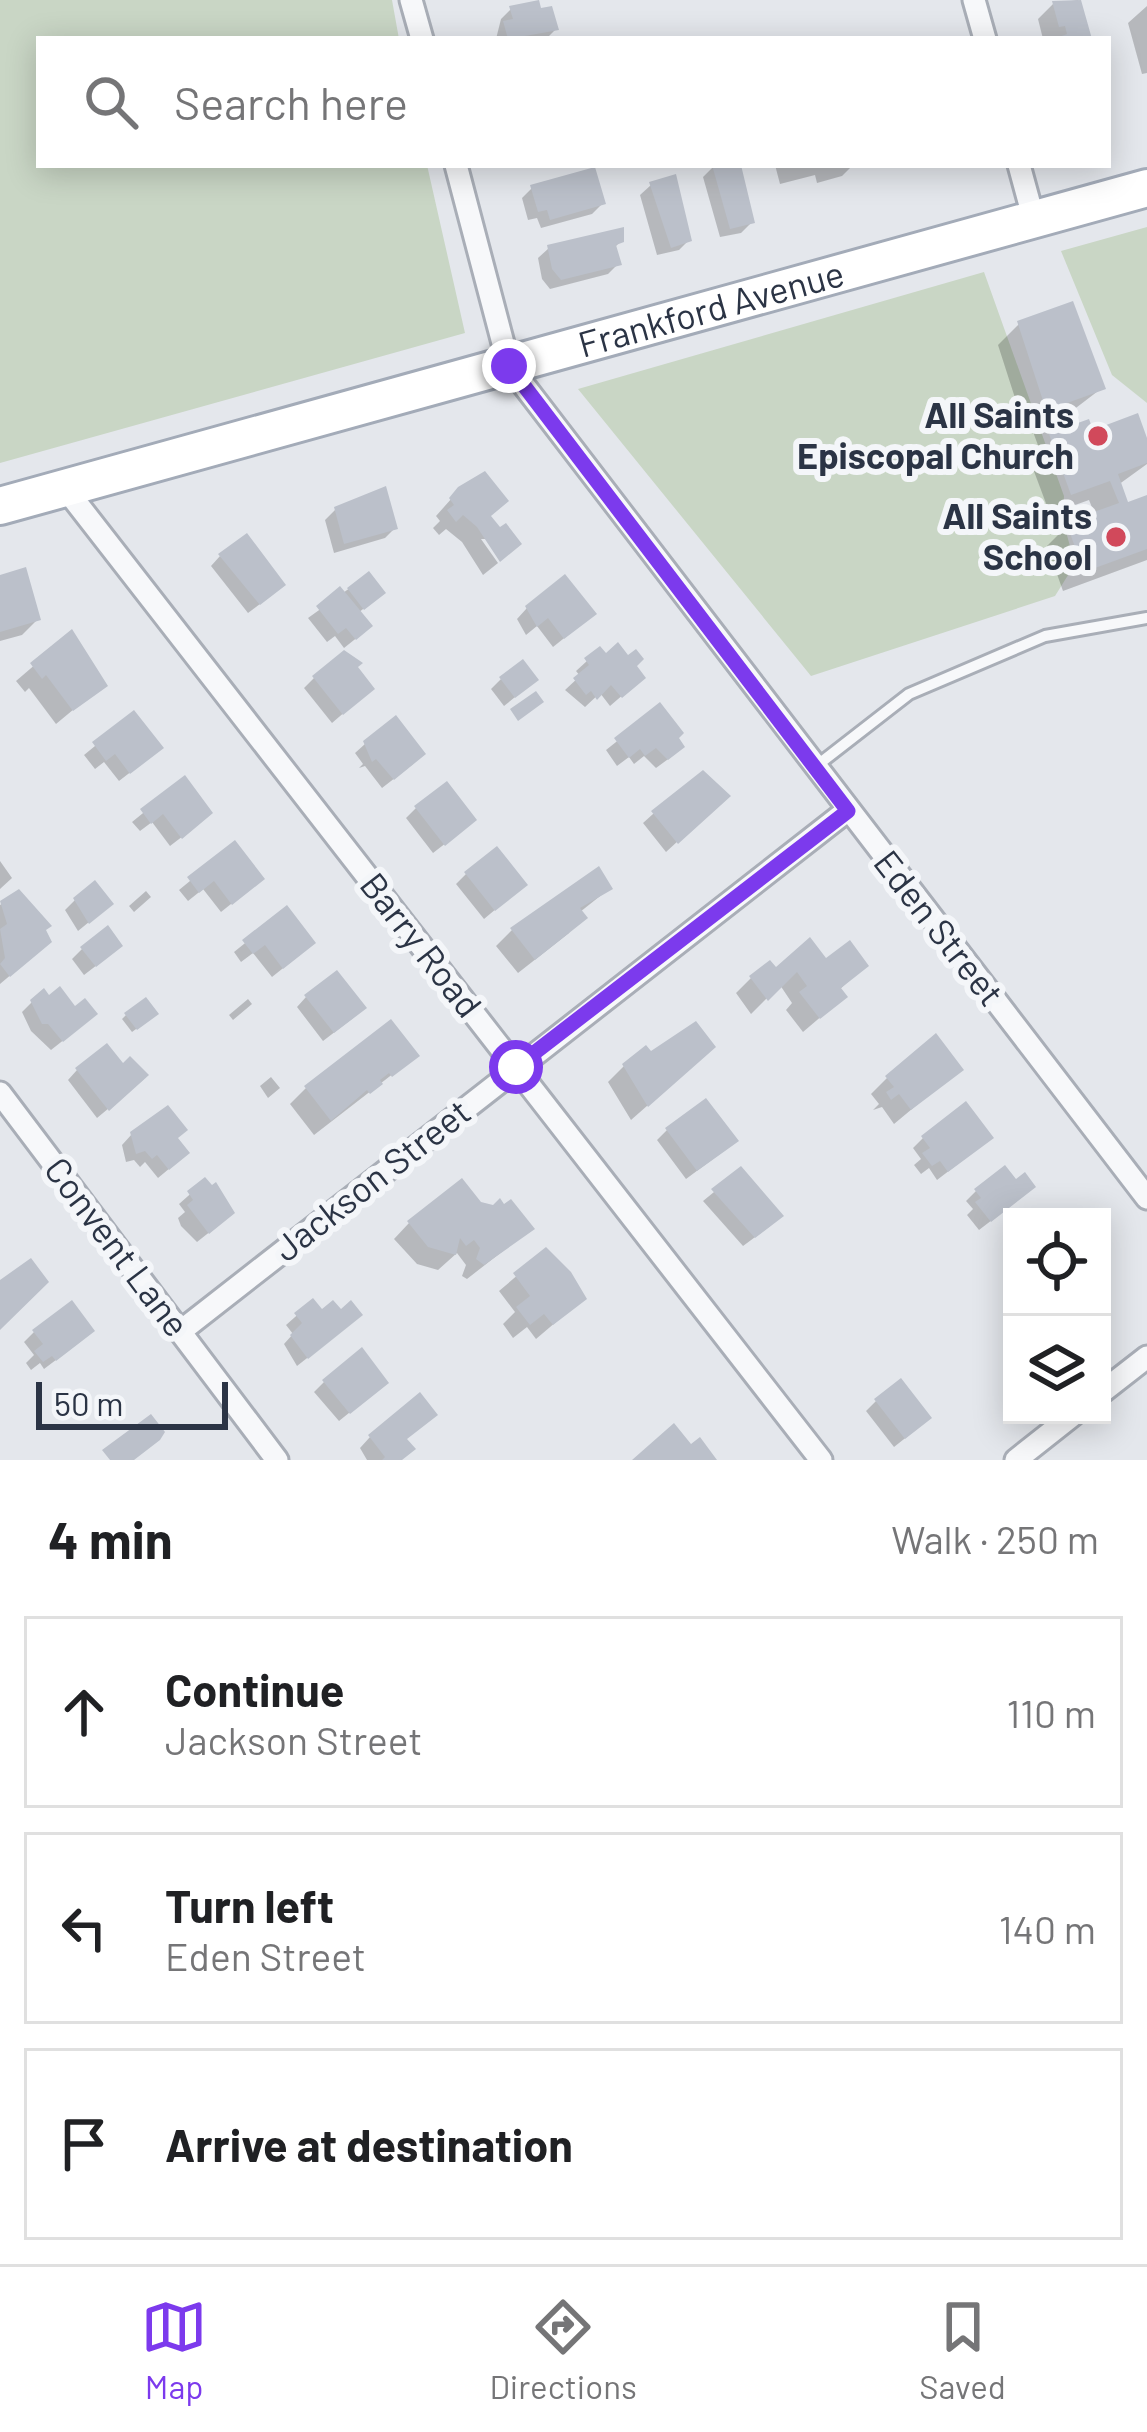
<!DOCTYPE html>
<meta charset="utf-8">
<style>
body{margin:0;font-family:Barlow,sans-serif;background:#f2f2f2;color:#202124}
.controls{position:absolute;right:36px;bottom:36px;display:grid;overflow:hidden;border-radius:0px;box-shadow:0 6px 30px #0003}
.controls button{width:108px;height:108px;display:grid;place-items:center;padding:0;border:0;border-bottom:3px solid #e0e0e0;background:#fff;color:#202124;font:60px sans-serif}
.scale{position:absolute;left:36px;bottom:30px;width:192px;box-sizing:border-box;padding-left:12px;border:6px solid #2b3445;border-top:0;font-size:33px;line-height:42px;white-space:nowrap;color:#2b3445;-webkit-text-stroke:9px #f4f6f9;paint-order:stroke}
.stop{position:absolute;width:36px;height:36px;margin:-27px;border:9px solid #7c3aed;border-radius:50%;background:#fff}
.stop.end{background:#7c3aed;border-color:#fff;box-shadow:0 3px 12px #0008}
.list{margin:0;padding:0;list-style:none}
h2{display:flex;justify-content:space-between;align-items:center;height:156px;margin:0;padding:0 48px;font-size:51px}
h2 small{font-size:39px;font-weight:400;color:#757577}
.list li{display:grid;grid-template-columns:78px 1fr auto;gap:36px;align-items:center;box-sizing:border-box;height:192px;margin:0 24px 24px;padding:0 24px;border:3px solid #e0e0e0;border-radius:0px}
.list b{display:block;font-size:45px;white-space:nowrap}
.list p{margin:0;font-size:39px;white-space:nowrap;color:#757577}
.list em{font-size:39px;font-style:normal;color:#757577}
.icon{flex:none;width:66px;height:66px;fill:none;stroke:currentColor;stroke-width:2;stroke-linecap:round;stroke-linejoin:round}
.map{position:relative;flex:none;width:1147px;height:1460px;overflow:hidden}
.search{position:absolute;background:#fff;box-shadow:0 6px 30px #0003;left:36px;right:36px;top:36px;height:132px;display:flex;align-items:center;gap:30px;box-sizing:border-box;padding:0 42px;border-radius:0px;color:#757577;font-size:45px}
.sheet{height:804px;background:#fff}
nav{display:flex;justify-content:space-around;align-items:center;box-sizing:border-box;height:168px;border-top:3px solid #e0e0e0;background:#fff;font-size:33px;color:#757577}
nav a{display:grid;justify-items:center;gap:6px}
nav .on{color:#7c3aed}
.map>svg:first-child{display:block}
.green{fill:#c9d6c5}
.shadow{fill:#0003}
.building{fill:#bbc0ca}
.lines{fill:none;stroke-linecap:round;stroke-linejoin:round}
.service-casing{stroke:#a9aeb7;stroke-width:16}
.minor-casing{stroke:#a9aeb7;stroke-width:27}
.primary-casing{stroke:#a3abb8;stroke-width:42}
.service{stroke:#f7f8fa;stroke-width:10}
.minor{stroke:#f7f8fa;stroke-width:21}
.primary{stroke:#fff;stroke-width:36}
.route{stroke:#7c3aed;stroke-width:15}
.poi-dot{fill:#d1495b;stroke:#f4f6f9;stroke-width:4.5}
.labels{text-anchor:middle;stroke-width:12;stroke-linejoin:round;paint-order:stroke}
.street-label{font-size:36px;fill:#2b3445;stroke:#f4f6f9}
.poi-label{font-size:36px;font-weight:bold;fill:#2b3445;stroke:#f4f6f9;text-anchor:end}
</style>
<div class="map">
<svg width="1147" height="1460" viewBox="0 0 1147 1460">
<rect width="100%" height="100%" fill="#e4e7ec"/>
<path class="green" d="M0,0H392L399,39H39V165H427L465,333L0,463Z
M1147,227V403L1112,375L1061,251Z
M984,272L1064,496L1063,521L1075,564L1055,596L811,676L578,389Z"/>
<path class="shadow" d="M1078,0L1089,39H1043L1038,19L1053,4Z
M1147,6V73L1142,74L1128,23Z
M511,9L555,30L546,39H496L501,19Z
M737,165L751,223L741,233L720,237L703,177L713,167Z
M775,165H853L842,176L817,183L815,175L780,184Z
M651,185L689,240L679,250L657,255L640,195Z
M532,188L602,204L592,214L541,228L537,218L528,220L522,198Z
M621,241L614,248L618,264L608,274L550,289L542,279L538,258L549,248Z
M1019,324L1102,388L1068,414L1073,428L1147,446V464L1118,485L1126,506L1147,498V560L1063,591L1047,546L1068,525L1095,515L1089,500L1050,514L1029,458L1039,448L1032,429L1026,432L998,345Z
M460,489L489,518L488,539H481L498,563L483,575L462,542L446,529L439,535L433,528L440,521L436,516Z
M335,510L395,528L385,538L334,553L325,520Z
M220,556L272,595L248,613L211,566Z
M368,575L372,602L358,613L359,636L344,648L335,636L327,642L308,618Z
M0,578L38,619L22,635L0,641Z
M527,608L583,623L553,647L537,626L526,635L517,619Z
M72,633L103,685L56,724L29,688L25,692L16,681Z
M599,650L633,666L632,687L610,706L600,693L585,707L565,690L580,676L576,671Z
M354,667L361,698L332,723L304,688L314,678Z
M501,679L525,689L504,706L491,689Z
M660,707L671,757L656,768L644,756L634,764L629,757L617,766L606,750Z
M134,714L150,757L119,781L104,762L95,769L84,755Z
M365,744L413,764L382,788L365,766L359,768L363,764L355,753Z
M185,779L200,823L170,846L152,822L140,831L132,822Z
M727,796L666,852L643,823L653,814Z
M416,808L464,829L433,853L406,818Z
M235,844L251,888L221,912L203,889L188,901L179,890Z
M0,861L12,878L0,889Z
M466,874L514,894L484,919L456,884Z
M609,889L580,912L569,933L518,973L496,946L512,930Z
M146,891L151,897L134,912L129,906Z
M19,893L43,930L32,957L0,984V905Z
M75,900L100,913L78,931L65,910Z
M286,910L302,953L272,977L253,953L241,962L234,952Z
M82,949L110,955L84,975L72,959Z
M865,966L839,990L844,997L803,1032L786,1010L792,1003L780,985L751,1014L736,993L751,978L775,971Z
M306,997L353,1018L323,1041L297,1007Z
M248,999L252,1004L233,1020L229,1015Z
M32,1002L84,1024L51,1050L31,1031L22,1012Z
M126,1015L151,1018L132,1032L122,1019Z
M650,1055L697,1062L631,1120L608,1082L624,1066Z
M416,1056L314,1135L290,1104L306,1088Z
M122,1067L144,1079L97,1118L68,1080L77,1070Z
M960,1069L894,1124L882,1107L873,1110L879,1104L871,1094L887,1078Z
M271,1077L280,1088L268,1098L260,1086Z
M667,1130L725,1150L686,1179L657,1140Z
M132,1134L174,1139L176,1163L158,1178L145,1162L140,1167L134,1160L126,1162L122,1145Z
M923,1138L980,1147L937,1180L929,1168L921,1174L914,1165L921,1159L913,1148Z
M741,1170L770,1226L743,1246L703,1201Z
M205,1181L221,1223L197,1242L181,1226L178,1218L185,1212L179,1204Z
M976,1191L1022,1197L979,1230L967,1215L973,1209L966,1201Z
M480,1205L531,1229L467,1279L462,1276L466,1265L457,1253L438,1270L417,1264L394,1239L409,1223Z
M546,1251L583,1299L536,1339L527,1327L513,1338L503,1324L515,1312L499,1291Z
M312,1302L321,1313L349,1325L297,1366L284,1344L293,1334L286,1325Z
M34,1332L81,1341L44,1369L40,1363L31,1370L26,1363L34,1355L24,1342Z
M324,1382L375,1392L339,1421L314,1392Z
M876,1401L918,1428L894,1447L866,1411Z
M370,1437L405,1440L401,1460H367L360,1448Z"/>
<path class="building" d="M539,0L541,8L552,6L559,30L508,39L503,21L513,19L509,6Z
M1081,0L1092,39H1054L1067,34L1065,26L1059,27L1052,1Z
M712,165H741L755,223L730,229Z
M595,167L606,204L550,220L547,210L538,212L530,185Z
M676,174L692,241L671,248L649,182Z
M624,227V242L616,245L622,265L561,280L552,269L547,245Z
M1073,301L1106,389L1067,403L1075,424L1089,419L1093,430L1138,413L1147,438V463L1118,474L1128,502L1147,495V549L1084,572L1066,522L1119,503L1110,481L1071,495L1049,434L1060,430L1053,410L1047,413L1017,321Z
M485,471L509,501L491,516L500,527L506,523L522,544L500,562L477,527L463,515L456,522L447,510L454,505L449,498L458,487Z
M386,486L398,529L344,544L334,507Z
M247,533L286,585L260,605L218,554Z
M26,567L41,620L0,632V575Z
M369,571L386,593L364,610L347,588Z
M565,574L597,614L564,639L548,618L537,627L525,606Z
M340,586L373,626L356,640L346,628L338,634L316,606Z
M72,629L108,686L73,711L46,675L42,679L30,663Z
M618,642L628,655L636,649L644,659L637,666L646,678L622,698L611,685L597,700L591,691L586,695L573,678L589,665L584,658L600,646L606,653Z
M344,650L363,663L358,667L375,689L343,715L312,676Z
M523,659L539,680L515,698L499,677Z
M536,691L544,702L518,721L510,709Z
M660,702L684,733L679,738L685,747L668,760L656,748L645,756L640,749L629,758L614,738Z
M134,710L164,748L130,774L115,754L106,761L92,742Z
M396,715L426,754L394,780L376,759L372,762L363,741Z
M703,770L731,796L678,844L651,811Z
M185,775L213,813L182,839L163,814L151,824L140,809Z
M447,781L477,820L445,846L414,806Z
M235,840L265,879L232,905L214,881L199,893L187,877Z
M497,846L528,885L495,911L464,872Z
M599,866L613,889L580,908L588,918L535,960L510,928Z
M95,880L114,904L89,924L73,898Z
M19,889L52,926L46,930L52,942L10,977L0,964L5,958L0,929L7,924L0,901Z
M287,905L316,943L283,969L265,945L253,954L242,940Z
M108,925L123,946L96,967L80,947Z
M810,937L826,958L850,940L869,966L841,988L848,997L820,1019L799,992L807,986L797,972L768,1001L749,976L770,960L776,967Z
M337,970L367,1008L334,1033L304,995Z
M60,986L75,1006L85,998L98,1014L63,1042L48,1024H42L30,1000L44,988L49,995Z
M146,997L159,1014L137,1030L124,1013Z
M391,1019L420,1056L392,1077L389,1073L380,1080L383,1084L370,1094L367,1090L331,1121L304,1086Z
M696,1021L716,1047L648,1107L622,1064L646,1045L651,1051Z
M936,1033L964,1070L911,1110L899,1094L891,1100L886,1092L894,1087L885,1076Z
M107,1043L123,1063L130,1056L149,1075L109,1111L75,1068Z
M706,1098L739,1141L697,1171L665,1128Z
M966,1101L994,1138L948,1172L940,1161L932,1166L922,1153L930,1148L921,1136Z
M168,1105L188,1130L178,1138L190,1153L169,1170L157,1155L152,1159L145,1151L136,1154L130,1132Z
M1005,1165L1016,1179L1025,1172L1036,1187L991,1222L975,1202L981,1198L974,1189Z
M741,1166L784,1216L755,1238L711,1189Z
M205,1177L212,1185L216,1182L235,1213L209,1234L187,1205L193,1200L187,1191Z
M462,1178L481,1202L493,1205L500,1198L504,1204L511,1199L535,1229L484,1265L476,1259L480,1248L474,1240L466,1246L460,1238L456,1255L428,1247L407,1221Z
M546,1247L571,1272L587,1299L553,1325L544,1314L530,1325L516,1307L530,1296L513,1273Z
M31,1258L49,1282L0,1330V1280Z
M313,1298L322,1309L333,1300L341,1309L351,1300L363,1315L308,1359L290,1335L302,1323L294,1313Z
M72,1300L95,1331L56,1361L52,1356L43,1362L34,1351L43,1344L32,1330Z
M362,1347L389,1383L350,1414L322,1380Z
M901,1378L932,1418L905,1439L874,1399Z
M420,1392L438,1415L407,1439L416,1449L402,1460H382L385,1457L368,1435Z
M151,1414L165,1432L160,1440L134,1460H110L102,1450Z
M674,1423L691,1444L700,1437L717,1460H632Z"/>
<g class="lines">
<g class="service-casing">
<path id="service" d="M815,767L909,694L1045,636L1147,618"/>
</g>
<g class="minor-casing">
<path id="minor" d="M411,0L422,39
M974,0L985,39
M456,165L509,366L1147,1198
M1019,165L1034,220
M65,488L821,1460
M0,1093L277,1460
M181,1331L848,810
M1102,1392L1147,1357
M1016,1460L1073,1415"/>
</g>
<g class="primary-casing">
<g id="primary">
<path id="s1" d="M0,506L1147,188"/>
</g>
</g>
<use href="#service" class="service"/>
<use href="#minor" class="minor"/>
<use href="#primary" class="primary"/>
</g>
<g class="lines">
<path class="route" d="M509,366L848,811L516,1067"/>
</g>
<g class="poi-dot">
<circle cx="1098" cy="436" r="12"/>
<circle cx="1116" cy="537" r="12"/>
</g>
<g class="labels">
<g class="street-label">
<text dy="13" stroke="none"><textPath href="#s1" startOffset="738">Frankford Avenue</textPath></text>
<text transform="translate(939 928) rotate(52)" y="13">Eden Street</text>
<text transform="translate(421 945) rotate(52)" y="13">Barry Road</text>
<text transform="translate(372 1180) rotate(-38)" y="13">Jackson Street</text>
<text transform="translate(117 1247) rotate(53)" y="13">Convent Lane</text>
</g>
<g class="poi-label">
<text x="1074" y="428">All Saints<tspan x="1074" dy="41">Episcopal Church</tspan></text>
<text x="1092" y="529">All Saints<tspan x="1092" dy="41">School</tspan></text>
</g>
</g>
</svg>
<div class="controls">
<button><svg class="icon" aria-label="locate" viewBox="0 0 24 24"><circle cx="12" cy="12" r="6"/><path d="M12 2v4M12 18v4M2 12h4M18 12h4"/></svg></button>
<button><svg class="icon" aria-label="layers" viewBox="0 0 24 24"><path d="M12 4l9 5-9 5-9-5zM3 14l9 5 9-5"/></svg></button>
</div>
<div class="scale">50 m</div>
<div class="stop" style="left:516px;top:1067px"></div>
<div class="stop end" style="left:509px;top:366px"></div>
<div class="search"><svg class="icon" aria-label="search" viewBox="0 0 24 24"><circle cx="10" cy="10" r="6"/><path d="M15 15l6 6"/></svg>Search here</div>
</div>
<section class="sheet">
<h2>4 min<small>Walk · 250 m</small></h2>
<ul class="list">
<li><svg class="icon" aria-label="ahead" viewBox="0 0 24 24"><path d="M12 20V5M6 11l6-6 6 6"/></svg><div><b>Continue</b><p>Jackson Street</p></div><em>110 m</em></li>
<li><svg class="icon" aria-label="left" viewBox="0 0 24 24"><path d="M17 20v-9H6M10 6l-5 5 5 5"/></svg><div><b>Turn left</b><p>Eden Street</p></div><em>140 m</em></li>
<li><svg class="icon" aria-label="arrive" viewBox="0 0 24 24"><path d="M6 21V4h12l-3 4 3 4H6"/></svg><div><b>Arrive at destination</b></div></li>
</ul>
</section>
<nav>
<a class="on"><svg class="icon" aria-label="map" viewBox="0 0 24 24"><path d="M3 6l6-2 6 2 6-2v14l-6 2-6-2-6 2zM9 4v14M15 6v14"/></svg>Map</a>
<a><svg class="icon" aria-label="directions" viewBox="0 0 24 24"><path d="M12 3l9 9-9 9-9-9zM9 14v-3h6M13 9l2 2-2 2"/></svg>Directions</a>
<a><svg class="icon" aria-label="saved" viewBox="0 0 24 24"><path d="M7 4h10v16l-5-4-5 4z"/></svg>Saved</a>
</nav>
